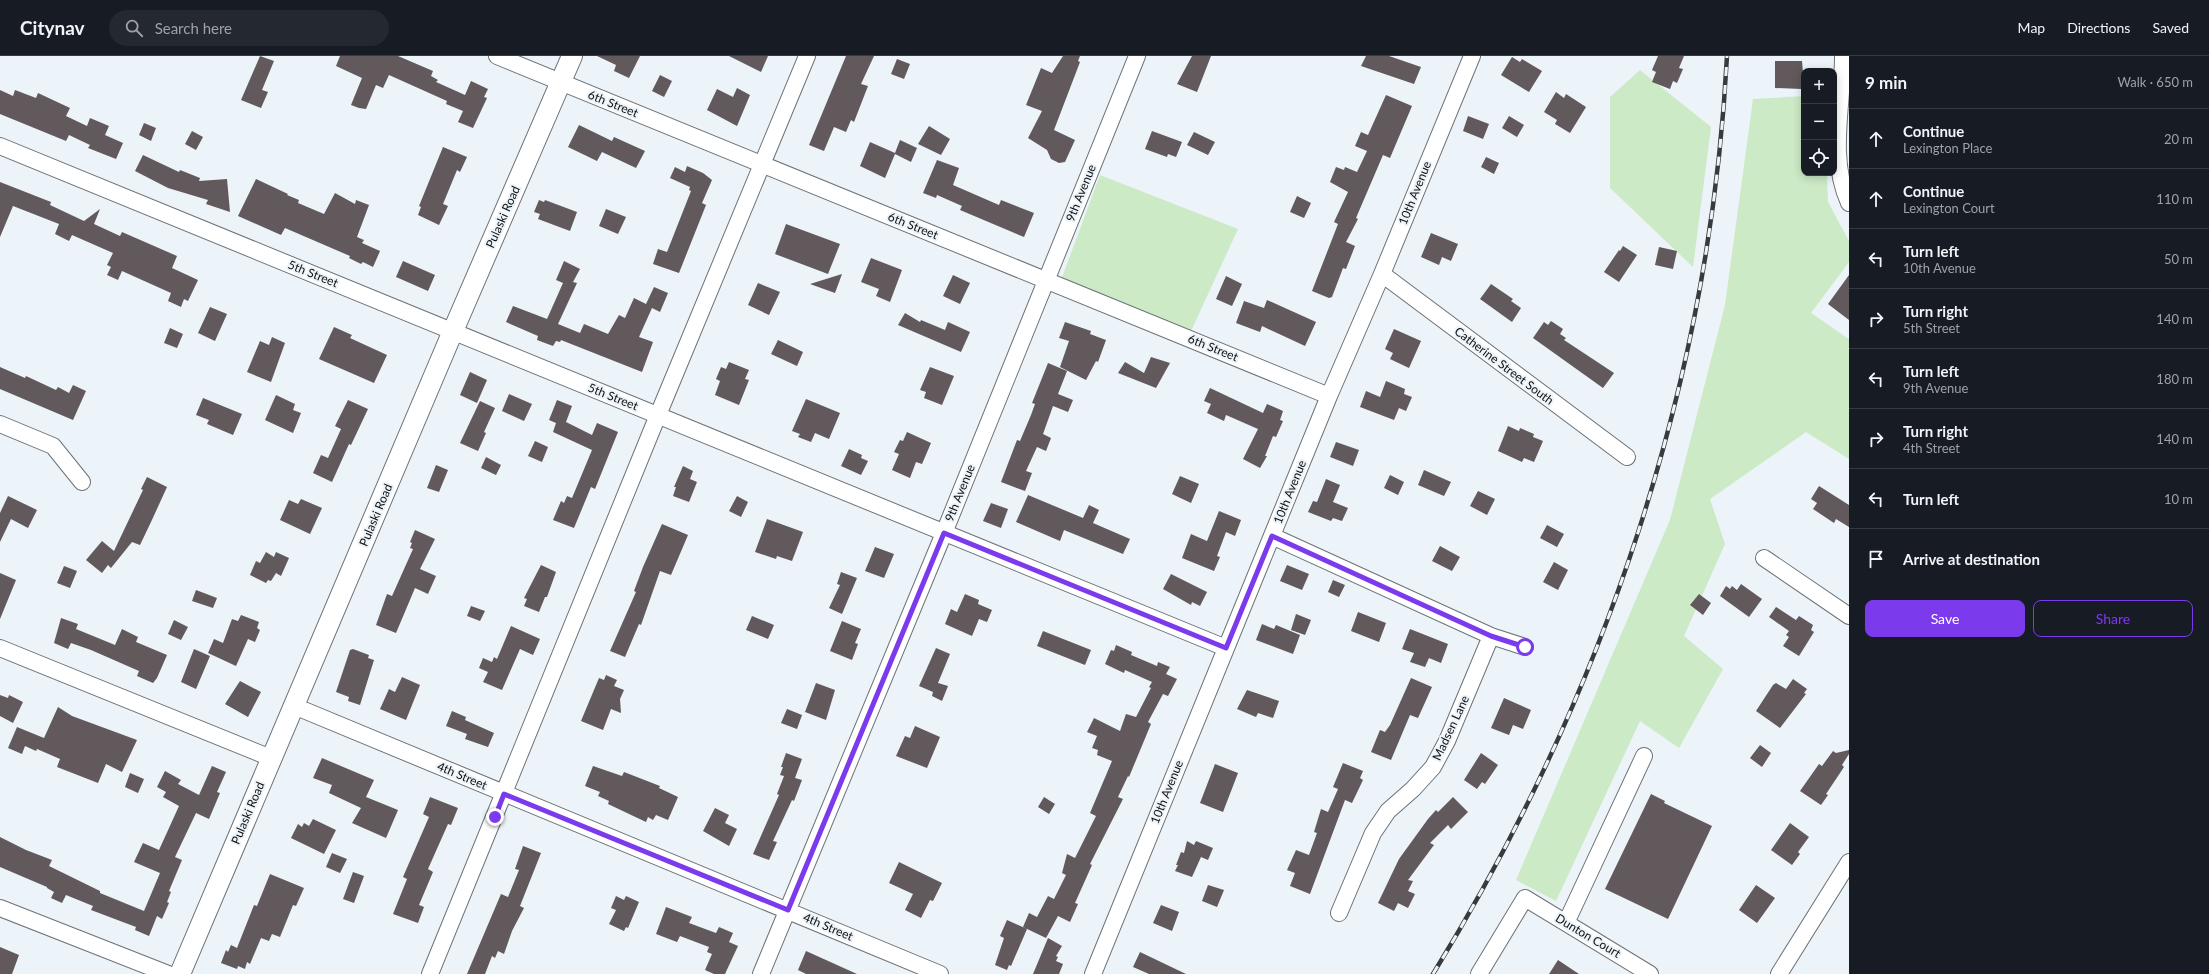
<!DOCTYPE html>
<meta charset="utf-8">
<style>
body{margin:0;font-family:Lato,sans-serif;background:#242831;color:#f1f3f6}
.controls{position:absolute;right:12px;top:12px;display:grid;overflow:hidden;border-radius:8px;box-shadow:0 2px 10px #0003}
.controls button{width:36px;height:36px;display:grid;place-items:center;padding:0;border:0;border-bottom:1px solid #363941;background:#171b24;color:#f1f3f6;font:20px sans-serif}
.stop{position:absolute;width:12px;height:12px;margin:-9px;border:3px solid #7c3aed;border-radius:50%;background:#fff}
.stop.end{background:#7c3aed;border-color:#fff;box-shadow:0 1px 4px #0008}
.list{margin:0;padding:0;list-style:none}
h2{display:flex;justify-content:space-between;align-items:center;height:52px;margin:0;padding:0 16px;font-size:17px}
h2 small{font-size:13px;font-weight:400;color:#9ea1a6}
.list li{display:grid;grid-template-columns:26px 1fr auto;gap:12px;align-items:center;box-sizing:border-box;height:60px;padding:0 16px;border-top:1px solid #363941}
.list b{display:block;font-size:15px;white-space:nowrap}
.list p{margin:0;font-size:13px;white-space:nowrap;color:#9ea1a6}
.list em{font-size:13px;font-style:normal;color:#9ea1a6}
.actions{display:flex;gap:8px;padding:12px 16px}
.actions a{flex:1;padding:9px 0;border:1px solid #7c3aed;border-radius:8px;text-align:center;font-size:14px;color:#7c3aed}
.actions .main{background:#7c3aed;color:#fff}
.icon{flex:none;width:22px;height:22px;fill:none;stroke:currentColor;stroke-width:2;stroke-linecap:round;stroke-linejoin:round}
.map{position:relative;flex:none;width:1849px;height:918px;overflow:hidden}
header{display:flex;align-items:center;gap:24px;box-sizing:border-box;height:56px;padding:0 20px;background:#171b24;border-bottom:1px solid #363941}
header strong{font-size:19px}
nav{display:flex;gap:22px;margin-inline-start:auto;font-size:14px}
.search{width:280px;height:36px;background:#242831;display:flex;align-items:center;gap:10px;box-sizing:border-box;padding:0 14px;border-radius:22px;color:#9ea1a6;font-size:15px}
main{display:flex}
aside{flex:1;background:#171b24}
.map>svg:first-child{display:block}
.green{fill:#cceac6}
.building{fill:#61595c}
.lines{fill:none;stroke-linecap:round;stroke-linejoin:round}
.minor-casing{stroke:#6c7277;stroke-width:18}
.major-casing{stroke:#6c7277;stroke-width:22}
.minor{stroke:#fff;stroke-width:16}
.major{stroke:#fff;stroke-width:20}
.rail-casing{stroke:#383b3e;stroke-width:4.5}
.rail{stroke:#ecf3f9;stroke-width:3;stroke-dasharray:9;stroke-linecap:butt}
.route{stroke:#7c3aed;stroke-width:5}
.labels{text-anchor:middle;stroke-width:4;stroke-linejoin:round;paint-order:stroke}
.street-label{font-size:12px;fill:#0e1012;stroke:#ecf3f9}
</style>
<header>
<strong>Citynav</strong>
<div class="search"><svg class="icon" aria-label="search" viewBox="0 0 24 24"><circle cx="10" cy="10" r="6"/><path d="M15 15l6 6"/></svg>Search here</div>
<nav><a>Map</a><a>Directions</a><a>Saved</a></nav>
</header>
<main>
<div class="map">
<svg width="1849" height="918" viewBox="0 0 1849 918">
<rect width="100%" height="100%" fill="#ecf3f9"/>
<path class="green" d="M1640,14L1711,71L1693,211L1610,132V41Z
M1804,40V117H1827L1828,146L1849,185V206L1811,257L1849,283V403L1806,376L1710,443L1725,488L1684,580L1723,613L1679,692L1640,665L1556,845L1516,824L1670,464L1725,249L1753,43Z
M1100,119L1238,173L1191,275L1061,224Z"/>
<path class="building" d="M260,0L274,5L262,34L268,36L261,52L241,44Z
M340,0H398L433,15L431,20L438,24L436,26L465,39L471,25L488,33L484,41L487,42L473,72L458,66L463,55L446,48L447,45L389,19L383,32L376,29L366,53L359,52L351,49L362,22L336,10Z
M597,0H640L629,22L614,15L616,9Z
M729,0H768L761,16Z
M846,0H874L861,28L868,30L854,66L851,64L846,76L834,71L824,95L809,89Z
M1063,0H1080L1078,5L1080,6L1054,74L1075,84L1065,106L1059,107L1051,103L1047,94L1028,82L1042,55L1026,49L1041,12L1052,17Z
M1192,0H1211L1197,36L1177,28Z
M1366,0H1389L1421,11L1414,28L1361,10Z
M1658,0H1684L1679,12L1683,13L1677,27L1673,25L1670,33L1652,26L1656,16L1652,14Z
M1512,1L1520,6L1522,3L1542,15L1529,36L1501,19Z
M897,3L910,8L904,23L891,18Z
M1775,5H1802L1804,28H1801V33L1775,32Z
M660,19L672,25L664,41L652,35Z
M737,32L750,39L737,70L707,54L717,33L733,41Z
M0,34L13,40L15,34L36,42L38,37L70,52L66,60L87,70L90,62L109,70L105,79L123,87L116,103L88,92L90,89L69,79L66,85L0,58Z
M1556,36L1564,42L1566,38L1586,51L1570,77L1555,68L1557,64L1544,56Z
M1386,39L1412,50L1390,102L1383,99L1356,162L1358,163L1346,186L1355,190L1346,213L1343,212L1332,241L1329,242L1312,235L1338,168L1334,166L1348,136L1330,126L1336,111L1344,114L1345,111L1357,116L1367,95L1355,90L1361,76L1368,79Z
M1468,60L1489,68L1483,83L1463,75Z
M1509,60L1524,69L1517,81L1502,72Z
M144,67L156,72L151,85L139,79Z
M579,69L612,85L614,81L645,95L636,112L602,96L597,105L568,91Z
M929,70L950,83L941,99L918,88Z
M192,75L203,81L196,94L185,88Z
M1152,75L1182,86L1176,101L1168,98L1167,101L1145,93Z
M1194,76L1215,86L1208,99L1187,89Z
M900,84L917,92L911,106L895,98L885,122L860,110L870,86L895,97Z
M443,91L467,101L460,116L457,114L443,148L448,150L439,169L418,159L421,151L419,150Z
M143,99L179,116L180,114L200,122L199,125L227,123L230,156L206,148L208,144L168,132L135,115Z
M1486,101L1499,107L1494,118L1481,111Z
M937,104L959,112L953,129L999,149L1001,144L1034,157L1024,181L960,154L962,150L937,139L936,142L923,137Z
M687,110L703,117L712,124L702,147L706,149L679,217L653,208L658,193L667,196L691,135L689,134L690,131L670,122L675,111L685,116Z
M256,123L288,138L287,139L299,144L298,147L324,158L335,137L355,148L356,144L369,149L357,181L364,184L362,187L380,195L373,211L363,206L361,208L349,202L350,200L285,172L281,179L238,160Z
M0,126L51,146L50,149L84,165L100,153L94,168L120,180L122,176L177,200L172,212L198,224L188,245L184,243L181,251L168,245L171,237L122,215L118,224L107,219L111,211L107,209L113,197L72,179L69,185L55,178L59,168L13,150L0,181Z
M1297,140L1311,147L1304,162L1290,156Z
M539,144L544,146L545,144L577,156L570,175L538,163L540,158L534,156Z
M606,153L626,161L618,178L599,170Z
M786,168L840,188L828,218L775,198Z
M1431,177L1458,188L1451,205L1442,201L1439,209L1421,201Z
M1623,190L1637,199L1619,226L1604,216L1619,194L1620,195Z
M1659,191L1677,195L1673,213L1655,209Z
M871,202L902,214L890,246L876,240L879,233L861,226Z
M403,205L435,219L428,235L396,221Z
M564,205L580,213L573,226L577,227L558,268L580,277L584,268L608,278L619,259L625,262L634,242L646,248L654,231L668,237L660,256L652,252L639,281L653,286L642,316L561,284L560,286L556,285L553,290L537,284L538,280L506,266L513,250L547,263L563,227L556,224Z
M842,218L835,237L810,228Z
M953,219L970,227L960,248L943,240Z
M1849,219V264L1828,248Z
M1226,220L1242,228L1232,250L1216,243Z
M758,227L780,236L769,259L748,249Z
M1491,228L1513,243L1511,245L1521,252L1512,266L1480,243Z
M1267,244L1316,266L1305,290L1262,270L1260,276L1236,267L1244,245L1264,252Z
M210,251L227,258L215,285L198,277Z
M905,257L920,266L921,264L945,274L948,266L970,276L961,296L898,269Z
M1551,265L1563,273L1560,278L1566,282L1564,284L1614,317L1603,332L1533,282L1544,266L1548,269Z
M1065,266L1091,275L1090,278L1106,284L1098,306L1096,305L1086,324L1060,311L1069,285L1059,282Z
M334,271L352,279L350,282L387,299L374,327L319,303Z
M170,272L183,278L177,292L164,287Z
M1394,273L1421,285L1409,312L1390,303L1393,297L1385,293Z
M272,281L285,287L271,326L247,316L260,285L269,289Z
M778,284L803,296L797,310L771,298Z
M1151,301L1170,307L1156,332L1118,317L1125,306L1144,317Z
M729,306L749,314L745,323L749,324L739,349L715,339L720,325L716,323L721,311L726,313Z
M1048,307L1067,315L1058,338L1073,344L1068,356L1053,350L1043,378L1051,382L1046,395L1037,391L1026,415L1032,417L1025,435L1001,426L1017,384L1020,385L1031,359L1035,348L1032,347Z
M0,311L25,322L26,320L56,334L58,331L69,337L73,329L86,335L73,364L0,333Z
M930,311L954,320L942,349L924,342L926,336L920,334Z
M470,316L487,324L477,347L460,339Z
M1386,325L1405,333L1404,338L1412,341L1406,355L1399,352L1394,364L1360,351L1366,335L1380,341Z
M1210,332L1263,357L1267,348L1283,355L1280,364L1283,365L1276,381L1273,380L1265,400H1267L1260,412L1243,403L1258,373L1226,359L1224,365L1207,357L1211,348L1204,345Z
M509,338L532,348L524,365L502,355Z
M276,339L295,348L293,354L301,357L293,377L265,364Z
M203,342L242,358L233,379L207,368L209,364L196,359Z
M806,343L840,357L829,383L815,377L811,386L798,381L800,378L792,375Z
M348,344L368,353L351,389L349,388L332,426L313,417L321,399L328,402L341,373L335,370Z
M557,344L572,350L566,366L592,379L597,367L618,376L595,433L591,431L574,472L553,464L561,445L564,447L567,440L572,442L592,394L553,376L556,367L549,364Z
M480,345L495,352L484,376L486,377L478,395L460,387Z
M1508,370L1519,375L1520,372L1534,378L1533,381L1543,385L1534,406L1524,402L1522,406L1498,395Z
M907,376L931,387L922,408L916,406L910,422L892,414L899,398L894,396L900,384L903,385Z
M535,385L548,391L542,406L528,400Z
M1336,386L1359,394L1353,410L1330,401Z
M849,393L862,399L861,402L868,405L861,419L841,410Z
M486,401L501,409L496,419L481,412Z
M436,409L448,414L439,436L427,432Z
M683,410L693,415L690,423L697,426L689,446L673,440L676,431H674Z
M1424,414L1451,426L1444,440L1418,429Z
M1390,419L1404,426L1398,439L1384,432Z
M1180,420L1199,428L1191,447L1172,438Z
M147,421L167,431L151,466L140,489L132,486L111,512L108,509L102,517L86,504L102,485L114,495L143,434L141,433Z
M1326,423L1340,429L1333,446L1348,452L1342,465L1333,462L1331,465L1308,456L1313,445L1317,446Z
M1819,430L1849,449V471L1836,463L1834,467L1813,453L1817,447L1811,443Z
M1478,435L1495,443L1487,459L1470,450Z
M1028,439L1083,462L1089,449L1099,454L1093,467L1130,483L1123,498L1064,474L1060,485L1016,466Z
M8,440L37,454L28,472L11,463L0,486V457Z
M737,440L748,446L741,461L729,455Z
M301,443L322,452L310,478L280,464L289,444L298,448Z
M991,447L1008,453L1001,472L983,465Z
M1219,455L1241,464L1235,480L1226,476L1217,500L1220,501L1214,515L1182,502L1191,478L1207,485Z
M767,463L803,476L792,505L777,500L776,503L755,496Z
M662,468L688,479L671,519L660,515L641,569L639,568L625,601L610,595L636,536L634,535L643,511Z
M1547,469L1564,478L1557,491L1540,482Z
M415,474L435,483L420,513L436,520L428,538L415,532L396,577L376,569L387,538L392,540L413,493L410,492L412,487L410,486Z
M1440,490L1460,501L1452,515L1432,505Z
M875,491L894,498L884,522L865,515Z
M266,496L274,501L276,496L289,502L281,520L276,517L271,525L268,524L266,527L250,519L256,505L260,507Z
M1554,506L1568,514L1558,534L1543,526Z
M541,509L556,516L547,541H545L539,556L524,550L527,543L524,542Z
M1287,509L1309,518L1302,534L1280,525Z
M64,510L77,515L70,532L57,527Z
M841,516L857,522L842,558L829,552L840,529L837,528Z
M0,517L16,524L0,563Z
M1171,518L1207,536L1200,550L1192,546L1191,549L1163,533Z
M1333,524L1345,529L1339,541L1328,536Z
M1741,528L1762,543L1749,561L1720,540L1726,530L1730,533L1732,530L1737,534Z
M196,534L217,542L213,552L192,545Z
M965,538L979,544L978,548L992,554L987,566L979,563L972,580L945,568L951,553L957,556Z
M1699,538L1711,547L1703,559L1690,549Z
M471,550L485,555L480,565L467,560Z
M1776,551L1796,564L1799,560L1813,569L1811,574L1814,576L1799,600L1783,590L1789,581L1786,579L1789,575L1769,561Z
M1358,556L1386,567L1379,586L1351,575Z
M1296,558L1311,564L1305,579L1291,574Z
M241,559L259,566L257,572L260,574L255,586L248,583L236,610L208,597L214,583L223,587L232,563L238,565Z
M752,560L774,569L768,583L746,574Z
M61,562L78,568L76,573L115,589L122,573L138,581L136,586L167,599L157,622L153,627L137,620L139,615L91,594L71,587L68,593L54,587Z
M174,564L188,571L181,584L168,578Z
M842,565L861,573L855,587L858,588L852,604L830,595Z
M1262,568L1274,573L1276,569L1300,579L1293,598L1256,584Z
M511,570L540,583L533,599L520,593L502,634L483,626L488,616L479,612L483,602L492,606L494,601L497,603Z
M1410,573L1448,588L1441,607L1429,602L1425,611L1410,606L1414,597L1402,593Z
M1043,575L1091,594L1085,609L1037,590Z
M1116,589L1132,596L1131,599L1157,610L1158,606L1170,611L1166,618L1177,623L1168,640L1163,638L1148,666L1151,668L1129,721L1128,720L1118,741L1123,743L1090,808L1092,809L1075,847L1078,848L1070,866L1058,860L1046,882L1023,871L1029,857L1037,861L1048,840L1054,843L1066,819L1062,817L1067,798L1075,802L1096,760L1090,757L1112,705L1097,699L1098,694L1092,692L1097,680L1087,676L1094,662L1120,675L1126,658L1136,661L1151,632L1149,631L1152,626L1125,614L1124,617L1105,608L1111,594L1114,595Z
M936,592L950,598L938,627L948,630L942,645L932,640L933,636L919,630Z
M194,593L210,600L196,633L181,626Z
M353,593L369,599L368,602L374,604L360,649L348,645L349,641L336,636L350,594Z
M606,619L617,624L614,630L624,634L620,643L621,657L611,653L603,674L581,665L599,622L604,624Z
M402,621L420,629L406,664L380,653L389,633L395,636Z
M1411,622L1432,631L1418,662L1410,659L1391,704L1371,696L1380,674L1385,676L1390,669Z
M1793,623L1807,633L1804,637L1806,638L1780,672L1756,655L1773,629L1776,627L1786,633Z
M240,625L261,636L248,661L225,648Z
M816,627L835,634L826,664L805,656Z
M1247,634L1279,645L1273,662L1258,657L1256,661L1237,653Z
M0,639L8,642L9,639L23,646L13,667L0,660Z
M1504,642L1531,654L1523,673L1513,669L1509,679L1491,672Z
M58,651L72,660L137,684L122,716L106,708L98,727L57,711L60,703L37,693L36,695L25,690L22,698L8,692L17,671L44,682Z
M787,653L802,659L797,673L781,667Z
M452,655L466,661L465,664L494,677L488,691L465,683L467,678L446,670Z
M915,670L940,681L927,712L896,700L905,680L910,682Z
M1760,689L1771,697L1762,711L1750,702Z
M1849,694V698L1842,709L1844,711L1826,738L1828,739L1821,749L1800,735L1819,708L1822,710L1833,695L1836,697Z
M786,697L802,703L795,722L802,724L794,745L792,744L773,785L777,786L769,804L753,798L779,739L777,738L784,720L780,719L783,711H781Z
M1481,697L1498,709L1485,728L1482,726L1477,733L1464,724Z
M322,702L374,724L366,741L398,754L386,782L352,767L361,752L329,737L332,729L313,722Z
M1343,707L1363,715L1360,722L1363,724L1352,747L1345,744L1310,838L1290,830L1295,817L1287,814L1296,794L1309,799L1317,777L1314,776L1321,753L1328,756L1338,733L1333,731Z
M1215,708L1238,717L1223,756L1200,747Z
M212,710L226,716L217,736L220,737L209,763L196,757L175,801L182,804L169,835L171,836L167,846L169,847L162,863L157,860L149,880L135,874L136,871L91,854L93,850L66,839L62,847L51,842L54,836L47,832V831L0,811V781L26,794L52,804L49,810L100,835V837L144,855L160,817L134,806L143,787L159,794L179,750L163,741L166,736L157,731L165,715L181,724L178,728L199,739Z
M593,710L622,720L624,716L660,730L659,732L678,741L668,764L656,759L653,764L648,761L646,766L608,748L609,745L598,740L600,736L585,730Z
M130,717L144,723L138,737L125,731Z
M1651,738L1665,745L1664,747L1712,770L1668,863L1605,833Z
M430,741L458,752L451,769L448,768L428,813L433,816L419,849L424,851L418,867L393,858L407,823L403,821L429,761L423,758Z
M1044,741L1055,748L1049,758L1038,751Z
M1453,741L1468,756L1451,773L1448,769L1430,787L1434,789L1408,824L1413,825L1408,835L1415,838L1408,852L1398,847L1394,855L1378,847L1399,803L1428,763L1436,754L1438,756Z
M715,752L729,759L725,767L737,773L729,790L703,775Z
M313,763L336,774L324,798L291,782L298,768L302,771L304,767L309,770Z
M1790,767L1809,781L1798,796L1800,798L1792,809L1771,794Z
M1187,785L1194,789L1196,785L1213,792L1208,804L1201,801L1192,821L1175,815L1178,809H1176L1181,796L1184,797Z
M523,790L541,797L520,850L524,852L512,875L504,898L498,895L495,902L492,900L485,918H467L501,838L508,841L519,814L515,813Z
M332,797L347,803L340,817L326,811Z
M899,806L942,827L933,845L930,844L921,862L905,854L913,838L889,827Z
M353,816L364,820L354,847L343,843Z
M270,818L304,832L296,850L293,849L280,881L272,878L269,885L261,882L250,908L247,906L245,913L238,910L237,913L221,907L226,894L228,896L231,889L237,892L254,849L257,850Z
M1208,829L1224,834L1217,851L1202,845Z
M1756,829L1775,842L1757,867L1739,854Z
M616,840L624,844L626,840L639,846L628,872L626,871L624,875L609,868L616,854L611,852Z
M1161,849L1179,856L1172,875L1153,867Z
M666,851L692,861L689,867L716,877L719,871L733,877L729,886L738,890L725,918H714L705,914L712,898L707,896L709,891L680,880L677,886L656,878Z
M1007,864L1027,873L1011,910L1009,909L1007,914L995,909L1004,882L1000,880Z
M1048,882L1062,890L1056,900L1058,901L1056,905L1063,908L1059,918H1033Z
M0,891L19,899L12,918H0Z
M806,895L857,918H806L798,914Z
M1140,896L1186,918H1149L1133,911Z
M1558,904L1579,918H1549Z"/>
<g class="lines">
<g class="minor-casing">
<path id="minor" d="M497,0L1329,340
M1843,0C1843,48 1828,101 1849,147
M0,90L1226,592
M1382,218L1627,401
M0,368L53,390L82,426
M1272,480L1491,580L1525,591
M1764,502L1849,560
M0,592L271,702
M294,650L940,918
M0,852L168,918
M1339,857L1373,777L1388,755L1413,733L1433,711L1447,685L1491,580
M1566,867L1644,700
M430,918L658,359L807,0
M761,918L944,477L1137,0
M1093,918L1329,340L1382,218L1472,0
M1479,918L1525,842L1650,918
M1779,918L1849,806"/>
</g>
<g class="major-casing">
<path id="major" d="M180,918L453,275L572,0"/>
</g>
<use href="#minor" class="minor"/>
<use href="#major" class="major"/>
<g class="rail-casing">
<path id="rail" d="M1433,918C1604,640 1710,327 1727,0"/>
</g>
<use href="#rail" class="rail"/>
</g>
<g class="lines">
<path class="route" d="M495,761L504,738L788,854L944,477L1226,592L1272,480L1491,580L1525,591"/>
</g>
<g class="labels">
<g class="street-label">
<text transform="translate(613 48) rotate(22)" y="4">6th Street</text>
<text transform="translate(1081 137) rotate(-68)" y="4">9th Avenue</text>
<text transform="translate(1415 137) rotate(-68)" y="4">10th Avenue</text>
<text transform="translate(503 161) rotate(-66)" y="4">Pulaski Road</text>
<text transform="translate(913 170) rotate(22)" y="4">6th Street</text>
<text transform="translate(313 218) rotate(22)" y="4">5th Street</text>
<text transform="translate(1213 292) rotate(22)" y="4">6th Street</text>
<text transform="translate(1504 310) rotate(37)" y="4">Catherine Street South</text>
<text transform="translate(613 341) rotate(22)" y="4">5th Street</text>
<text transform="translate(1290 436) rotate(-68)" y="4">10th Avenue</text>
<text transform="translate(960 437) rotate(-68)" y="4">9th Avenue</text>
<text transform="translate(376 459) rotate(-67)" y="4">Pulaski Road</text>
<text transform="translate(1451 672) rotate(-65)" y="4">Madsen Lane</text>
<text transform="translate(462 720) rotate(23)" y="4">4th Street</text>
<text transform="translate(1167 736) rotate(-68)" y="4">10th Avenue</text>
<text transform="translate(248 757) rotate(-67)" y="4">Pulaski Road</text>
<text transform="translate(828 871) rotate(23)" y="4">4th Street</text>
<text transform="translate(1588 880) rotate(31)" y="4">Dunton Court</text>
</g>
</g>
</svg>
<div class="controls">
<button>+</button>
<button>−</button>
<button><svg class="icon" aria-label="locate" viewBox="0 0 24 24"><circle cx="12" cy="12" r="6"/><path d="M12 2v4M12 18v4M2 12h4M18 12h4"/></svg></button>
</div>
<div class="stop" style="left:1525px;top:591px"></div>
<div class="stop end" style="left:495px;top:761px"></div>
</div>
<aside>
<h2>9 min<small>Walk · 650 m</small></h2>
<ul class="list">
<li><svg class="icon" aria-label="ahead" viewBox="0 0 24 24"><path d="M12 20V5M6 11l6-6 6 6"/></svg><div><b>Continue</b><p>Lexington Place</p></div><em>20 m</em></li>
<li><svg class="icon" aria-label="ahead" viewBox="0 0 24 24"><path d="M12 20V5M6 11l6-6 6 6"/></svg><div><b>Continue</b><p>Lexington Court</p></div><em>110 m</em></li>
<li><svg class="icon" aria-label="left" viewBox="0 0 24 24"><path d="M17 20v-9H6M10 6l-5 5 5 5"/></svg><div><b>Turn left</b><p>10th Avenue</p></div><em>50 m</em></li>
<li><svg class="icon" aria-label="right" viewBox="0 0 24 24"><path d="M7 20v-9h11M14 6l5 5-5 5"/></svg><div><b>Turn right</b><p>5th Street</p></div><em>140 m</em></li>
<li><svg class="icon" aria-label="left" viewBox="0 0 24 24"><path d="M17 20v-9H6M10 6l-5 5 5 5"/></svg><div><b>Turn left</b><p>9th Avenue</p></div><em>180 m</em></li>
<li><svg class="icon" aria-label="right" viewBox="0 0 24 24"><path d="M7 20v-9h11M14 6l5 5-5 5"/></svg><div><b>Turn right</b><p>4th Street</p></div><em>140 m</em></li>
<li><svg class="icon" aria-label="left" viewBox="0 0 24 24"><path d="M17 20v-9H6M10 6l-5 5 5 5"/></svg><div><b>Turn left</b></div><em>10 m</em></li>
<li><svg class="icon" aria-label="arrive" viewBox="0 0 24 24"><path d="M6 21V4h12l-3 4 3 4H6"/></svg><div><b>Arrive at destination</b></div></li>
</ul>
<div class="actions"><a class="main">Save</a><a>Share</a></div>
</aside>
</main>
